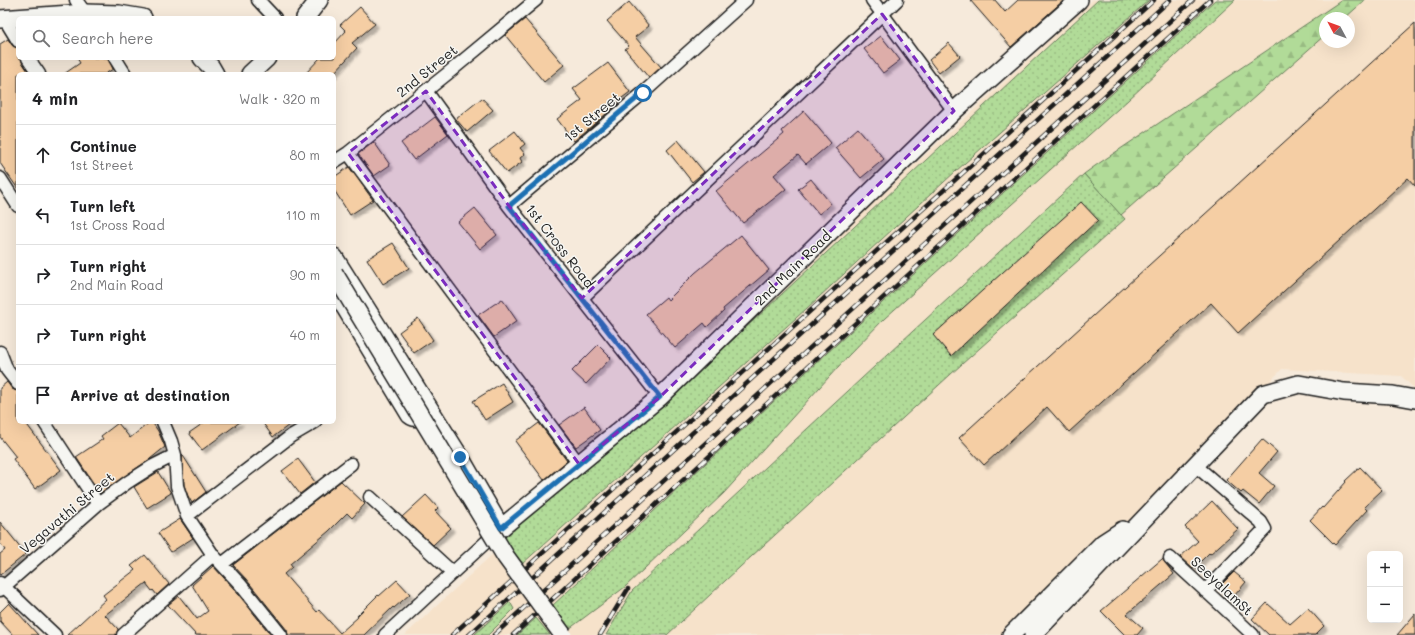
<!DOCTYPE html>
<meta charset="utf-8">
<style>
body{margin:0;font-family:Mali,sans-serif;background:#f6f6f6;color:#202124}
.controls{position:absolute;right:12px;bottom:12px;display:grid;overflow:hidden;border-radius:6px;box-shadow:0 4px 16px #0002}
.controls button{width:36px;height:36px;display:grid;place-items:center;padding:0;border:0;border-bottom:1px solid #e0e0e0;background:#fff;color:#202124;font:20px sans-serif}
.compass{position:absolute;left:1319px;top:12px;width:36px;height:36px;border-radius:50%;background:#fff;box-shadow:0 4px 16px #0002;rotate:311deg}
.stop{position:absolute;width:12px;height:12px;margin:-9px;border:3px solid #1f6fb2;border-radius:50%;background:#fff}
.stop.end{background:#1f6fb2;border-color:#fff;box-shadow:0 1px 4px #0008}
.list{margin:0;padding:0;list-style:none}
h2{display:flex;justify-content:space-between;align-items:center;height:52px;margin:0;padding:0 16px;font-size:17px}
h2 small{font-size:13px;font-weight:400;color:#757577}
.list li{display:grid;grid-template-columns:26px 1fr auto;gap:12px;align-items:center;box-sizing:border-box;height:60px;padding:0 16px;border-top:1px solid #e0e0e0}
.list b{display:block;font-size:15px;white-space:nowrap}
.list p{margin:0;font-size:13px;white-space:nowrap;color:#757577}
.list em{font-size:13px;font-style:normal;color:#757577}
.icon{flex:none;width:22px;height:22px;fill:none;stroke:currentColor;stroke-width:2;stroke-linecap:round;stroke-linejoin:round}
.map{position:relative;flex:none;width:1415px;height:635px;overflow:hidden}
.search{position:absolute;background:#fff;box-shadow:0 4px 16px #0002;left:16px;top:16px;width:320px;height:44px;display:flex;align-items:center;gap:10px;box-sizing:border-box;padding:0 14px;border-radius:6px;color:#757577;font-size:15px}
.panel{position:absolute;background:#fff;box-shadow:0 4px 16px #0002;left:16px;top:72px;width:320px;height:352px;border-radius:6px}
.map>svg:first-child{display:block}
.built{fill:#f6e2ca;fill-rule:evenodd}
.grass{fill:url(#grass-dots);stroke:#667c5a}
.forest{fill:url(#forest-firs);stroke:#667c5a}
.building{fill:#f5cea4;stroke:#1c1c1c;filter:url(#shadow)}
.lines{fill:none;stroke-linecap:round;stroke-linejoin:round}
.street-casing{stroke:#1c1c1c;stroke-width:15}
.secondary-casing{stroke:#1c1c1c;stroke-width:20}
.street{stroke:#f6f6f2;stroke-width:12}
.secondary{stroke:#f6f6f2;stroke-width:17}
.rail-casing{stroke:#1c1c1c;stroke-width:4.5}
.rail{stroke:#f6f6f2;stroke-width:3;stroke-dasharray:9;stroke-linecap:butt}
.secondary-bridge-casing{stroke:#1c1c1c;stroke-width:20;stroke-linecap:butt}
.secondary-bridge{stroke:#f6f6f2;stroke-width:17}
.route{stroke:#1f6fb2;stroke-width:5}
.marked{fill:#7b2cbf;fill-opacity:0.2;stroke:#7b2cbf;stroke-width:3;stroke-dasharray:8 5;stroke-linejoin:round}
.labels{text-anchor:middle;stroke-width:3;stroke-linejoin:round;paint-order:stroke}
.street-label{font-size:14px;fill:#1c1c1c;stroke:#f6f6f2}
</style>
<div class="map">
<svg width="1415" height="635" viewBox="0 0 1415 635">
<defs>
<pattern id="grass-dots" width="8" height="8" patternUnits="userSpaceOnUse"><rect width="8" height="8" fill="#b1db98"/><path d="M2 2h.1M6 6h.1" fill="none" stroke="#98bb82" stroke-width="1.8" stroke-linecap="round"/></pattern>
<pattern id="forest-firs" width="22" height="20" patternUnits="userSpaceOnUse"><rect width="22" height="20" fill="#b1db98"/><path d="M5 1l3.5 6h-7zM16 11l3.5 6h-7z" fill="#98bb82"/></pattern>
<filter id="shadow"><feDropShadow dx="3.5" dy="3.5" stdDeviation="1" flood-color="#0004"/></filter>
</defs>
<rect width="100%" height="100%" fill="#f6eadb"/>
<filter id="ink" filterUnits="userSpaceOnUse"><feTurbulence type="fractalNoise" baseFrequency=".025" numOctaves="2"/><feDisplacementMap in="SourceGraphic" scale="8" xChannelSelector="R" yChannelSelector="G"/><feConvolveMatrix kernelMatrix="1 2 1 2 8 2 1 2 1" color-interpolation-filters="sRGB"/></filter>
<g filter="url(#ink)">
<path class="built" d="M1093,0H1415V389L1401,376L1282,369L1023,635H405ZM1325,18H1349V42H1325Z"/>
<path class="grass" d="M1098,0H1149L956,171L806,309L522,564L500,538L667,401Z
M1215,0H1235L1128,100L885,318L848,356L724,493L625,587L569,629L552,606L694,474Z
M1084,174L1125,219L962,364L740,567L667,635H606L632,591L888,354Z
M510,602L514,609L488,635H474Z
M536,618L550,635H517Z"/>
<path class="forest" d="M1342,0H1365L1345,18H1325V35L1121,215L1084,174L1095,166Z"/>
<path class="building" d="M970,0H995L1005,12L1018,0H1064L1011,47Z
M629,2L649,26L635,37L661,67L649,78L625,49L629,46L607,21Z
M360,7L375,24L352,43L357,48L333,74H305L320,58H334V44L346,31L340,25Z
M525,19L564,65L544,82L505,35Z
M1415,23V186L1408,178L1238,333L1211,303L1069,432L1047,407L984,465L959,438Z
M881,36L900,60L883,73L864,49Z
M8,39L12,45L18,48V58H21L22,62L30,74H18V189L0,163V44Z
M949,43L960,56L939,73L929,60Z
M77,58H108L113,69L105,74H64L80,63Z
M608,63L630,92L618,101L619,103L574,141L557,119L582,100L573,89Z
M482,98L493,110L467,132L456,119Z
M804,111L831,143L806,164L798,155L774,175L786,189L743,223L716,191L784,134L782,131Z
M435,117L448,134L414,160L401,143Z
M858,128L884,159L861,178L835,148Z
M515,131L525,144L520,148L525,154L520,158L522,162L507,173L489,151Z
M678,140L704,172L692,182L667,150Z
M374,142L390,165L374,176L358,154Z
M349,167L373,200L350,215L334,190V177Z
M811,179L831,204L819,214L798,189Z
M1081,202L1098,220L951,356L933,335Z
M475,208L497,235L480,249L458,222Z
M741,235L769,270L723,309L724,311L707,327L704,323L675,348L646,314L666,297L668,300L695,273Z
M393,243L409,268L383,284L367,259Z
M502,299L517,321L494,337L478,315Z
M418,318L433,340L414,353L399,332Z
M598,345L611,358L586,384L572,371Z
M7,382L12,389L18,391V422H25L61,470L35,489L13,459L16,457L0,437V388Z
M502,383L513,402L485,420L473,401Z
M584,407L600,430L576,447L559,425Z
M150,422H152L158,431L165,447L150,459L100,493L76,457L103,439L101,436L118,423L130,438Z
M205,422H240L202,450L189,433Z
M262,422H293L273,437Z
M539,423L567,461L544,480L515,441Z
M1262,439L1277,452L1259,473L1274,486L1259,504L1243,491L1241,493L1226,480Z
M182,454L206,492L192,503L188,496L184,485Z
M298,459L315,482L300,494L282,471Z
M1360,467L1382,490L1364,507L1367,510L1335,545L1310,520L1322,507L1323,508L1346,482L1345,481Z
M158,472L171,493L147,508L134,487Z
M341,481L365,504L352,518L347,513L329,531L290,564L292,567L284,574L317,612L319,610L340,633L358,617L357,616L378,595L379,596L397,580L410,594L394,608L393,607L364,635H288L287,630L246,579L233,565Z
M426,495L438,508L435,511L451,528L433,545L402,517Z
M1212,501L1238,529L1210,554L1209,553L1193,569L1180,557L1198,541L1185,527Z
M180,519L193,538L171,552L158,533Z
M0,522L26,554L0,575V554L5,550L0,543Z
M145,555L169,584L157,595L153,590L152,591L146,583L105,615L118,629L116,635H67L106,599L103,595L135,570L131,566Z
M1162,559L1174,574L1127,614L1143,628L1137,635H1125L1101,611Z
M213,566L234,589L271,635H196L168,605L179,596L197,619L208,611L192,585Z
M1234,572L1246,582L1234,596L1221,585Z
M9,603L38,635H13L0,621V612Z
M1267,603L1290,624L1308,608L1324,626L1315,635H1269L1252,619Z
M1415,614V635H1397Z"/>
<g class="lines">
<g class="street-casing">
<path id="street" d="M76,0L88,17
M258,0L275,18
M872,0L954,111
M4,18L18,41
M28,58L39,74
M115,58L125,74
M426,91L509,206L660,397
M348,153L579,464
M334,162L348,153L447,74L536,0
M0,178L18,206
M509,206L643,93L746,0
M582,298L897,0
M0,352L7,370L18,384
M44,422L98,504
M163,422L171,441L175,455L177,486L187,516L213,555L240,584L281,635
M1195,465L1261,522L1265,529L1205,591
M370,497L452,572
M187,516L291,436L315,422
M1170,558C1198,584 1226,609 1253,635
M222,564L351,464
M0,583L55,635
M0,590L98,504L128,482L153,466L175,455
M123,635L213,555
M385,635L499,530"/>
</g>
<g class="secondary-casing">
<path id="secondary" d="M305,18L319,0
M0,19L85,13L119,14L143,18
M202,58L211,67L215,74
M250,74L267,58
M334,257L460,457L501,528L660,397L954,111L1079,0
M334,289L410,415C416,420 424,417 431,416
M1011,635L1103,543L1123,530
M1033,635L1263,394L1299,384L1344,392L1393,395L1415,399"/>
</g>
<use href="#street" class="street"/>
<use href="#secondary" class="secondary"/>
<g class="rail-casing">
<path id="rail" d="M452,635L1154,0
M469,635L1170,0
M494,635L1193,0
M513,635L1210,0
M600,635L628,589"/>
</g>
<use href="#rail" class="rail"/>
<g class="secondary-bridge-casing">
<path id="secondary-bridge" d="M334,273L506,557L563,635"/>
</g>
<use href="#secondary-bridge" class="secondary-bridge"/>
</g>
</g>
<g class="lines" filter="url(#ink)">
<path class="route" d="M460,457L501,528L660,397L509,206L643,93"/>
</g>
<path class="marked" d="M882,14L954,111L660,397L579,464L348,153L426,91L509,206L582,298Z"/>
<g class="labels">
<g class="street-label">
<text transform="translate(427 71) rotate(-39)" y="5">2nd Street</text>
<text transform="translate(592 117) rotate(-40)" y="5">1st Street</text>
<text transform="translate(560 246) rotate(52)" y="5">1st Cross Road</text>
<text transform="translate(793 268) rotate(-44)" y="5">2nd Main Road</text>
<text transform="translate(67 513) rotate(-40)" y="5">Vegavathi Street</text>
<text transform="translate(1222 586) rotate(43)" y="5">SeeyalamSt</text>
</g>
</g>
</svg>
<div class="controls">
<button>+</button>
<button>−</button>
</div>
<svg class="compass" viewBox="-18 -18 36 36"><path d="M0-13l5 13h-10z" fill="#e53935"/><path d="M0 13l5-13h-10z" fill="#757577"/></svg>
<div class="stop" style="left:643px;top:93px"></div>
<div class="stop end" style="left:460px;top:457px"></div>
<div class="search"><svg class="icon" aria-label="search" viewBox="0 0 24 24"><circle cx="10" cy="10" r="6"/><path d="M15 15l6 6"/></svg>Search here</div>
<section class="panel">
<h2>4 min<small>Walk · 320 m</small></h2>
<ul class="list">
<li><svg class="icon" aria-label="ahead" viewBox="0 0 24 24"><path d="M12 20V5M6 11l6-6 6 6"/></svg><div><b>Continue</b><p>1st Street</p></div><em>80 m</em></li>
<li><svg class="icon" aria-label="left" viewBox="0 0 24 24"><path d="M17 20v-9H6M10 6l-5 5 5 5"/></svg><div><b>Turn left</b><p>1st Cross Road</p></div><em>110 m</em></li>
<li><svg class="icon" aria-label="right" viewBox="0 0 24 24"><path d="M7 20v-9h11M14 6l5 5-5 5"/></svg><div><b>Turn right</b><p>2nd Main Road</p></div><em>90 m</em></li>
<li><svg class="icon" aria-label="right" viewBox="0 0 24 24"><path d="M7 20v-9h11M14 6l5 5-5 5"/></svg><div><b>Turn right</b></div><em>40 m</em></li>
<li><svg class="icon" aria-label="arrive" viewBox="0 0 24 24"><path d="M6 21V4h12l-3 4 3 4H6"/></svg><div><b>Arrive at destination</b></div></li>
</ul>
</section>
</div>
